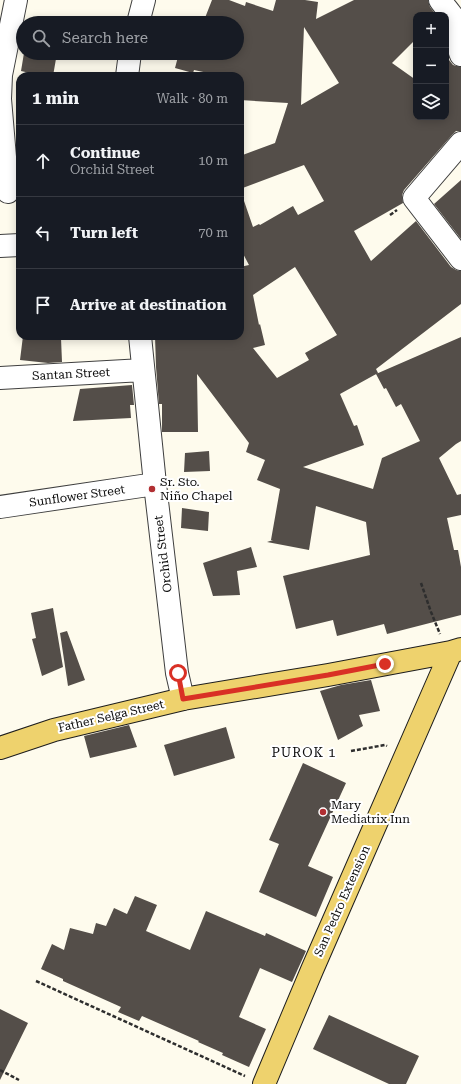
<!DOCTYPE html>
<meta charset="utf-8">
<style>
body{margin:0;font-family:"Roboto Serif",serif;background:#20242c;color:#f1f3f6}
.controls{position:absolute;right:12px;top:12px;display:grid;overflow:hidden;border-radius:8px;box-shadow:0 2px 10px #0003}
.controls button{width:36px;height:36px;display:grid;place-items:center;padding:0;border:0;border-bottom:1px solid #363941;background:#171b24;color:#f1f3f6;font:20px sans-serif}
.stop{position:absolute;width:12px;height:12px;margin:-9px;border:3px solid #d93025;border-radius:50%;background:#fff}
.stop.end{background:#d93025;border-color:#fff;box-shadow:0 1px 4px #0008}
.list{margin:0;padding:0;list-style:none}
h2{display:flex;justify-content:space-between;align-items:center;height:52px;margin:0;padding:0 16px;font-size:17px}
h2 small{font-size:13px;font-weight:400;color:#9ea1a6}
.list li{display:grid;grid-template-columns:26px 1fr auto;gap:12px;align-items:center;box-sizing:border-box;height:72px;padding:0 16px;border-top:1px solid #363941}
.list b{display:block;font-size:15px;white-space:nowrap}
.list p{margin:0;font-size:13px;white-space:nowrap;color:#9ea1a6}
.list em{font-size:13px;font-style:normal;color:#9ea1a6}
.icon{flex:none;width:22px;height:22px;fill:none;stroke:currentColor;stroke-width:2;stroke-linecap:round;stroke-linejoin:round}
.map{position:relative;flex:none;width:461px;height:1084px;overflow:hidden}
.search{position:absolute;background:#171b24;box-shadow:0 2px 10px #0003;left:16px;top:16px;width:228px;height:44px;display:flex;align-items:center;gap:10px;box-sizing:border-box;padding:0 14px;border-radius:22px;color:#9ea1a6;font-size:15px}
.panel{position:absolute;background:#171b24;box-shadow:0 2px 10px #0003;left:16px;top:72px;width:228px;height:268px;border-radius:12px}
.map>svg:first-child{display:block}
.building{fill:#544e49;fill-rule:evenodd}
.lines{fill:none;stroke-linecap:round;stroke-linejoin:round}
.minor-casing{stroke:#3f3f3f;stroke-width:24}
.major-casing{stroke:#1d1d1d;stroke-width:24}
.path{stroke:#2e2e2e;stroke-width:2.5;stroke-dasharray:4 2;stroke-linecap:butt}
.minor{stroke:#fff;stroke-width:22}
.major{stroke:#eed26d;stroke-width:22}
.route{stroke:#d93025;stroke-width:5}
.poi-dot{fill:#b12f32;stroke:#fff;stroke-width:1.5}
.labels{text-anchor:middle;stroke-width:4;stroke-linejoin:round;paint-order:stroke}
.street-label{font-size:12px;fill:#0c0c0c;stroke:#fff}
.poi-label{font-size:12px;fill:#0c0c0c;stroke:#fff;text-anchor:start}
.neighbourhood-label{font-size:13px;letter-spacing:1px;fill:#0c0c0c;stroke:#fff}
</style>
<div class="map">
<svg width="461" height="1084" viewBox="0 0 461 1084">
<rect width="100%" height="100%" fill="#fefbed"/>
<path class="building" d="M212,0H229L245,6L246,2L273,11L276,0H305L318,2L316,19L354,0H428L430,7L436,15H416V39L392,63L416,80V117H446V48L449,60L453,65L461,67V131H456L452,135L404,190L402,195L403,203L354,231L371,261L416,221L451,267L456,270L461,271V304L376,369L378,373L340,394L354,426L357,425L364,445L303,467L373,489L382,458L420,441L401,404L396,407L386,388L384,389L376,374L461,337V441L456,444L439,458L457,495L461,494V515L447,518L454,550H458L461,567V615L387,634L384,624L337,636L333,620L296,629L283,576L370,555L366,522L316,506L309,550L267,542L273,540H271L280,489L257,480L265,460L246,452L249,443L197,374L198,432H162V404H159L156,367L155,336H240V267L249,265L240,248V199L243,198L253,227L259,224L260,225L293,206L298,215L324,201L304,165L240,189V156L275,143L288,103L240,100V76H222L194,70L193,73L175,68L179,53H237V23H203ZM304,27L339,83L301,105L302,75ZM295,267L337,335L305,353L309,360L277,378L253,348L265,345L260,324L259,325L253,295Z
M24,53H57L53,76H43L21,71Z
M461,180V239L434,204Z
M23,336L61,338L62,362L48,363L20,360Z
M132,385L134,405H130L131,418L73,421L80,389Z
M209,451L210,471L184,472L185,453Z
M182,508L209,512L208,531L181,528Z
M251,547L257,567L237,571L240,595L213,596L203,563Z
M53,608L63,667L42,676L32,639L36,638L31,613Z
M67,631L85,680L68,686L60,633Z
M371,680L380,711L359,715L363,726L338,740L320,691L341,685Z
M129,725L137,747L90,758L84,736Z
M226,727L235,758L174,776L164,745Z
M303,763L346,783L308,866L333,877L316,917L259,892L279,844L269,840Z
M135,896L157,905L146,931L190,950L206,911L265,936L266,933L306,951L292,982L260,968L239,1017L266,1029L249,1067L222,1055L223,1053L198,1042L199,1041L142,1016L139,1021L118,1012L121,1007L63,981V979L41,969L52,944L64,950L70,928L93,934L96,923L106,926L114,908L127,914Z
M0,1009L28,1023L0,1080Z
M329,1015L419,1056L406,1084H389L313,1049Z"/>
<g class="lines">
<g class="minor-casing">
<path id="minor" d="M440,0C446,9 457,19 459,30C461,40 456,45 461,55
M138,23L144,0
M127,76L130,53
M461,143L414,198L461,259
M8,192L0,99L1,75L16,0
M0,246L20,245
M140,336L155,484L177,673L183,699
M0,378L143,370
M0,507L155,484"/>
</g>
<g class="major-casing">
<path id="major" d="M0,748L54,730L183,699L328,675L451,652L461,649
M264,1084L312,970L451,652"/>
</g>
<path class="path" d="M390,215L397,210
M421,583L431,612L440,634
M351,751L385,745L387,746
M36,981L245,1076
M0,1070L19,1080"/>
<use href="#minor" class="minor"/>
<use href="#major" class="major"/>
</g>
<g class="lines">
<path class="route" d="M178,673L183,699L328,675L385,664"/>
</g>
<g class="poi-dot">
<circle cx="152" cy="489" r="4"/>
<circle cx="323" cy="812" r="4"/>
</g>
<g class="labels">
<g class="street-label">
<text transform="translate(71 374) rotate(-3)" y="4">Santan Street</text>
<text transform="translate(77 496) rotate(-8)" y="4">Sunflower Street</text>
<text transform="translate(163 554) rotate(-97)" y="4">Orchid Street</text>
<text transform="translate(111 716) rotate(-13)" y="4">Father Selga Street</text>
<text transform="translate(342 901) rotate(-66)" y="4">San Pedro Extension</text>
</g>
<g class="poi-label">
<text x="160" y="486">Sr. Sto.<tspan x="160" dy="14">Niño Chapel</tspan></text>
<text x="331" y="809">Mary<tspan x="331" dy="14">Mediatrix Inn</tspan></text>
</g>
<g class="neighbourhood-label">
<text x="304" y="757">PUROK 1</text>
</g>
</g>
</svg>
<div class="controls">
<button>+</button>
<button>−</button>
<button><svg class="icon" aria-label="layers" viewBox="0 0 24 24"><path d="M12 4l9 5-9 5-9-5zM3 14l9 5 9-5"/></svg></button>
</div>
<div class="stop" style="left:178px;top:673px"></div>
<div class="stop end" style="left:385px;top:664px"></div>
<div class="search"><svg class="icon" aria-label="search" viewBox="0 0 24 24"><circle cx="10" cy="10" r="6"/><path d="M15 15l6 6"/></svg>Search here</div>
<section class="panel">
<h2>1 min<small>Walk · 80 m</small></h2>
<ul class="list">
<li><svg class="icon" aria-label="ahead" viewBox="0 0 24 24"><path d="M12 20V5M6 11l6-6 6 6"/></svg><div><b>Continue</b><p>Orchid Street</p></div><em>10 m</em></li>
<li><svg class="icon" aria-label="left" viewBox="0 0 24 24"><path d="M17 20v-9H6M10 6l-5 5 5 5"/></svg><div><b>Turn left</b></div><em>70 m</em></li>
<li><svg class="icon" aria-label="arrive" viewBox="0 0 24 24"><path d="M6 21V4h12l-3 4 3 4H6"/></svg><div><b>Arrive at destination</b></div></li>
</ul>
</section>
</div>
